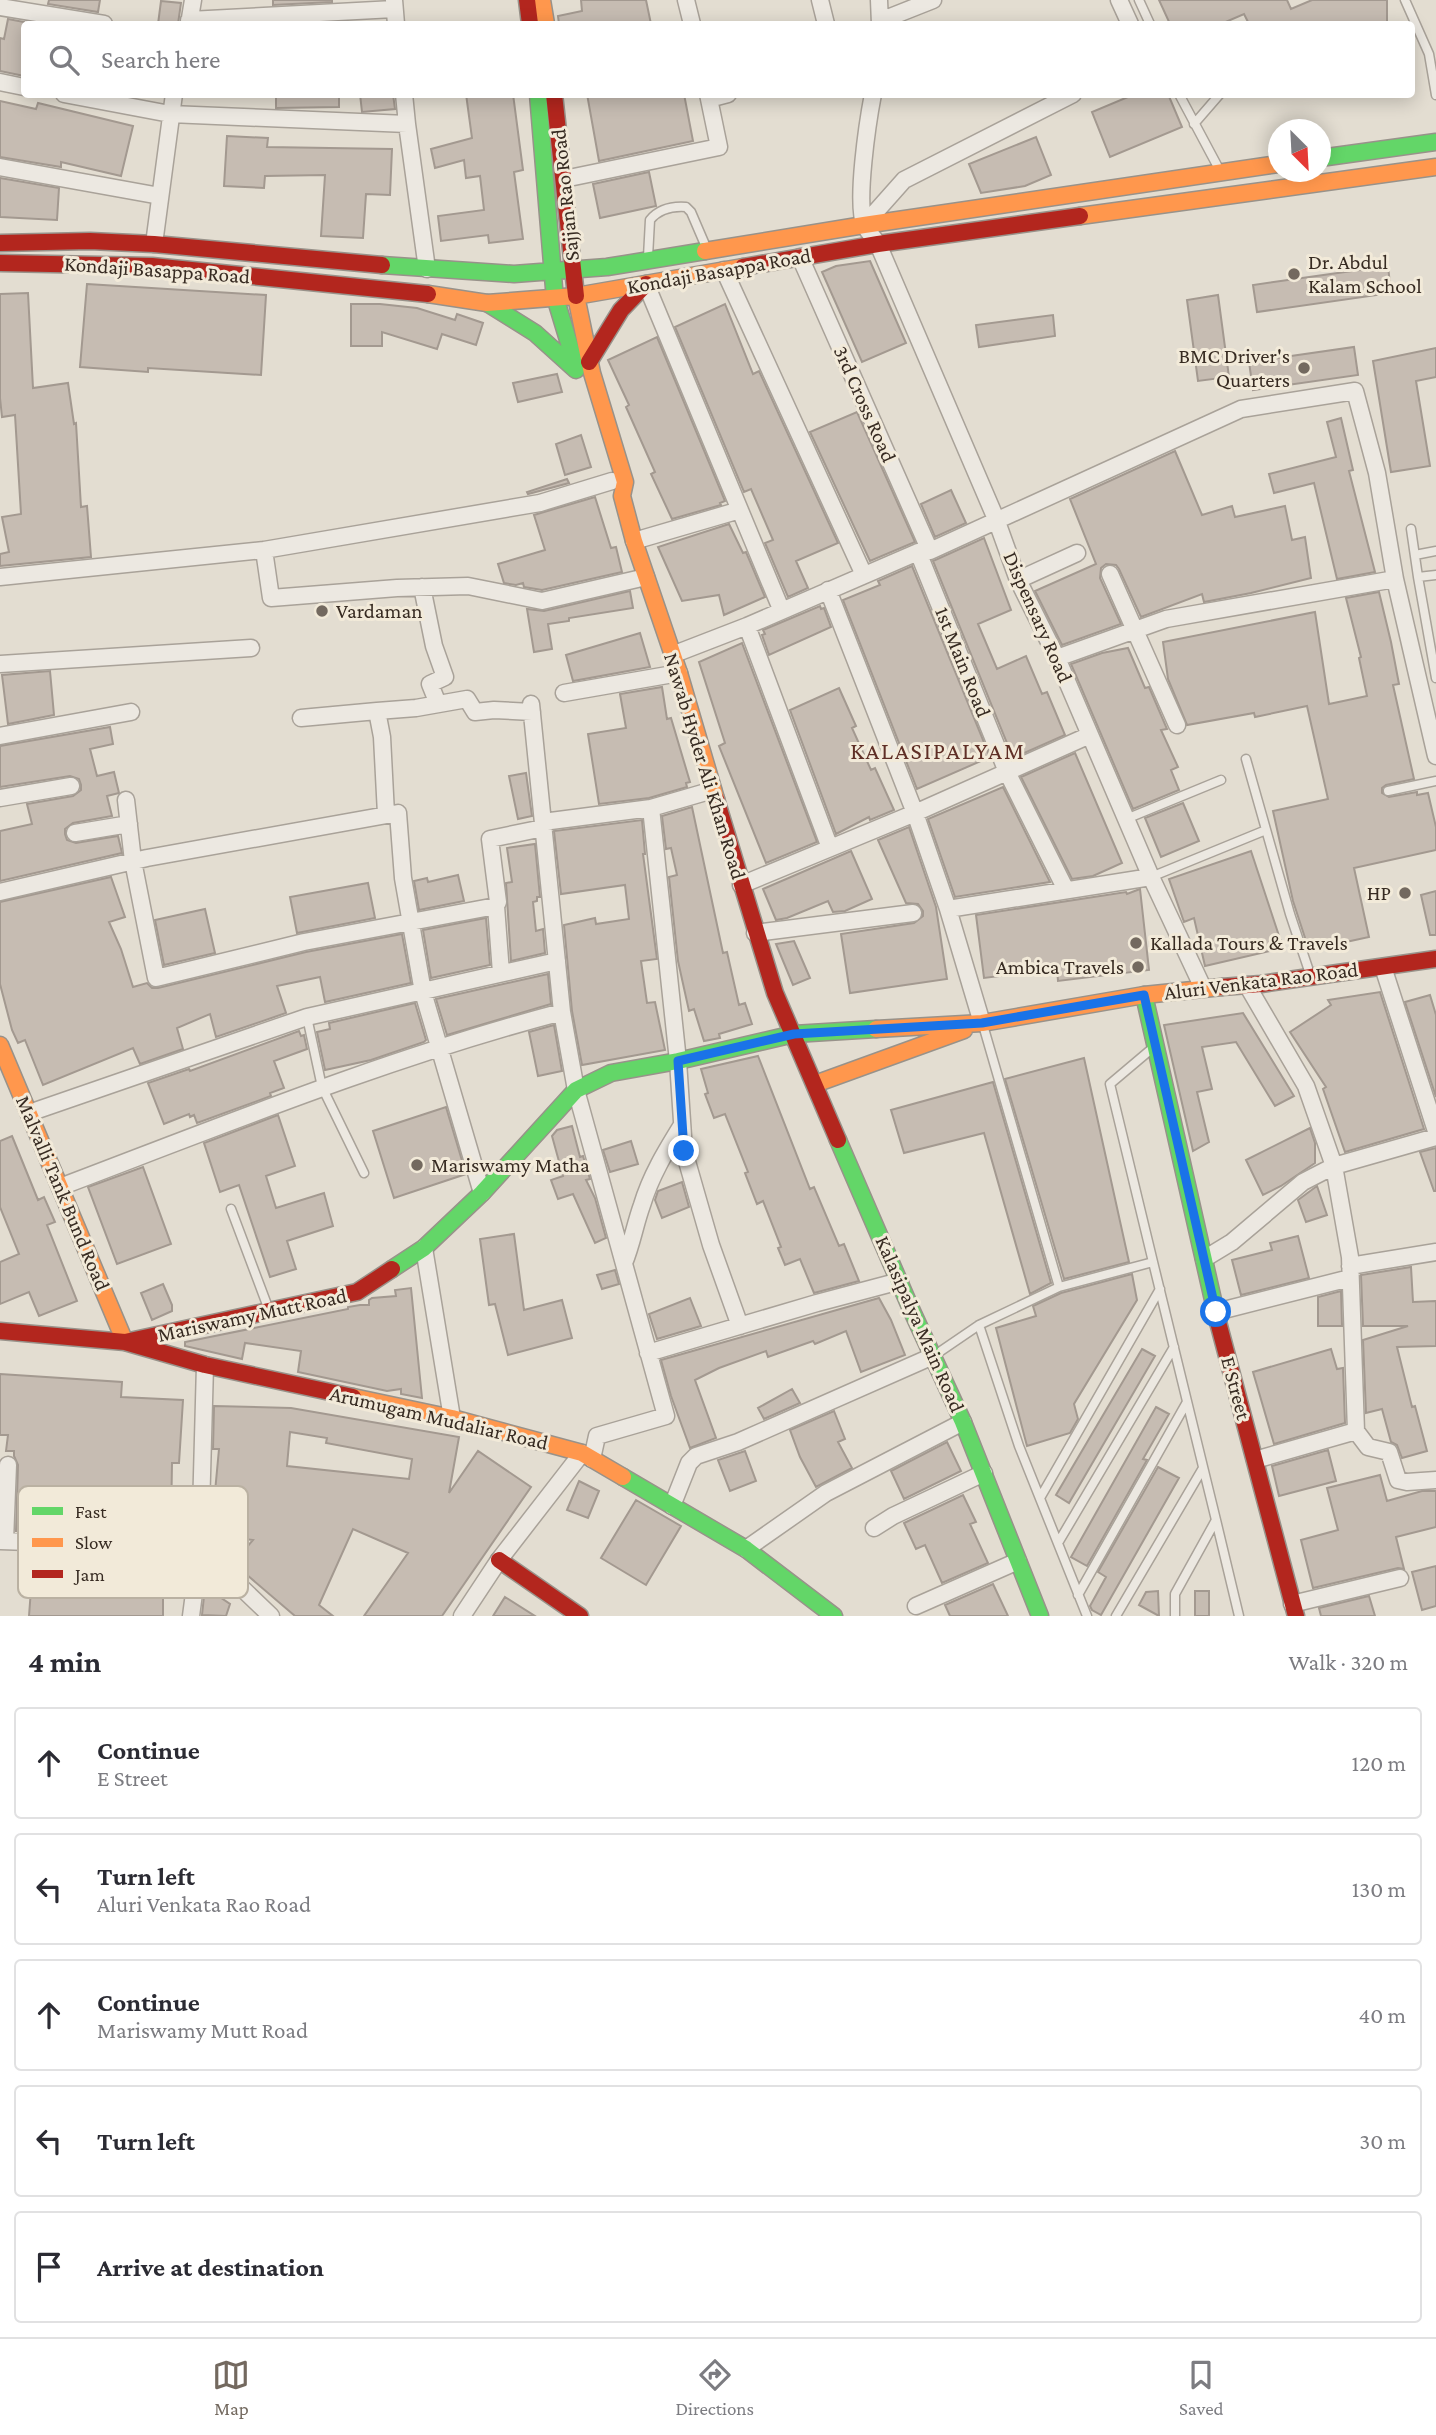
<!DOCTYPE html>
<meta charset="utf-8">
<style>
body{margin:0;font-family:"Crimson Pro",serif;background:#f7f7f7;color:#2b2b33}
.compass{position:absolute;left:1268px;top:119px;width:63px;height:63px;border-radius:50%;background:#fff;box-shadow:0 4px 18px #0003;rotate:156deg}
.stop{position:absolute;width:21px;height:21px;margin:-16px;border:5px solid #1a73e8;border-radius:50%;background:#fff}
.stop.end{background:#1a73e8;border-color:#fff;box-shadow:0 2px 7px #0008}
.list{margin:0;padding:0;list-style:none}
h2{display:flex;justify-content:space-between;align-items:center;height:91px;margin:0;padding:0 28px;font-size:30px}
h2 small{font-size:23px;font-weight:400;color:#7c7c81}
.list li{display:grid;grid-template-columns:46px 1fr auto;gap:21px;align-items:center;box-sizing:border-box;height:112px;margin:0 14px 14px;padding:0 14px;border:2px solid #e1e1e2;border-radius:7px}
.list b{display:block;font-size:26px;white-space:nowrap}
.list p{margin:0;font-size:23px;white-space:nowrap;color:#7c7c81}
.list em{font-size:23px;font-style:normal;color:#7c7c81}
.icon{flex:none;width:38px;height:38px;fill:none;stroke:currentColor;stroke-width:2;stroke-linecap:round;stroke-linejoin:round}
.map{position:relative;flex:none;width:1436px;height:1616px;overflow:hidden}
.search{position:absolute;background:#fff;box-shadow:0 4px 18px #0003;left:21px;right:21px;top:21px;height:77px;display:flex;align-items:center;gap:18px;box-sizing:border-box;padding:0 24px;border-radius:7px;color:#7c7c81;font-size:26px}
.sheet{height:721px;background:#fff}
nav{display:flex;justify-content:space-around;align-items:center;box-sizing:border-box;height:98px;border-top:2px solid #e1e1e2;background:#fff;font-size:19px;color:#7c7c81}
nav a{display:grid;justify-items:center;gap:4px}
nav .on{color:#73695f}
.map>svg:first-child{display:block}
.building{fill:#c6bcb2;stroke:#a39990;stroke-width:2;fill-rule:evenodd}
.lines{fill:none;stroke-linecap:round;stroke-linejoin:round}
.lane-casing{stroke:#a9a299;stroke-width:11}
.street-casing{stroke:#a9a299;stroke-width:19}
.fast-casing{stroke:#98928a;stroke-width:19}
.slow-casing{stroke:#98928a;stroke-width:19}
.jam-casing{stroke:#98928a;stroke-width:19}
.lane{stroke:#ece8e1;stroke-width:8}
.street{stroke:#ece8e1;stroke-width:16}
.fast{stroke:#63d668;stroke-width:16}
.slow{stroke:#ff974d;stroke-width:16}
.jam{stroke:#b3261e;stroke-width:16}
.route{stroke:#1a73e8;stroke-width:9}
.poi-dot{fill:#73695f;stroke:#f2ead9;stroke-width:2.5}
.labels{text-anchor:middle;stroke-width:6;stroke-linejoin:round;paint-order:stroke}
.street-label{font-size:21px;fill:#372b22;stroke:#f2ead9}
.poi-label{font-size:21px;fill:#372b22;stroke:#f2ead9;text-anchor:start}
.quarter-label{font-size:24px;letter-spacing:2px;fill:#5f2f26;stroke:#f2ead9}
.key{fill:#f2ead9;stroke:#bab1a2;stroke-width:2}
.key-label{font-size:19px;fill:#372b22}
</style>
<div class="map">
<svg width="1436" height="1616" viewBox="0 0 1436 1616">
<rect width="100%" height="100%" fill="#e3ddd1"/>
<path class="building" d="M49,0H100L98,12L48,4Z
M273,0H332V2L273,5Z
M581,0H646L651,24H559L558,16L582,11Z
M1159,0H1287L1291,9L1312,0H1387V24H1249L1244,14L1221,24H1170Z
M161,1L181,3L178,24H158Z
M8,19L24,22V76L0,71V38L4,39Z
M276,94H339V107L276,108Z
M360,94H393L395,109L362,112Z
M466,94H513L523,170L514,172L523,239L489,243L488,235L441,241L438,216L484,210L480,176L466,178L464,160L435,168L431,149L472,138Z
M587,94H684L693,141L599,161Z
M1135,94H1168L1182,127L1110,157L1092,112Z
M0,101L36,109L38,103L133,126L121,176L61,162V167L0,157Z
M227,136L268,138L267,147L392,149L390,195L366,194L363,238L321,236L325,175L265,176L264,188L224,186Z
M1036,137L1051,175L1025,186L981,193L969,164Z
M649,172L656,206L600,218L593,184Z
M0,178L59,188L57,220L0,217Z
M870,261L906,343L862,362L822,272L836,266Z
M1388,266L1391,293L1257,312L1253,285Z
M87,284L266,295L261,375L148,368V372L80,367Z
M28,293L33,388L68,383L74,424L76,423L81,507L87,506L91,557L0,566V554L9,552L2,517L21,514L15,415L2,417L0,398V294Z
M1218,295L1229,377L1198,381L1187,300Z
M351,304H380L417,308L455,320L457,314L483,323L476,345L442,334L437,349L382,332V346H351Z
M725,304L753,374L759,371L838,543L796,561L808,588L788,597L765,543L773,540L751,489L744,492L675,327Z
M1053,315L1055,336L979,347L976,325Z
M657,337L725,501L720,503L721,505L672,519L651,474L655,472L626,407L629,405L608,360Z
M1354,347L1358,375L1253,390L1249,362Z
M1436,348V377L1416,381L1430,466L1391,472L1373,361Z
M557,374L562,392L518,402L513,383Z
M857,412L915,542L870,561L810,432Z
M1341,418L1353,470L1349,471L1375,572L1337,579L1314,483L1274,493L1269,474L1336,457L1327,422Z
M581,435L591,467L565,475L556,444Z
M1175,451L1202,515L1232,506L1235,517L1285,506L1292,540L1305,537L1311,578L1251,593L1204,602L1202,594L1141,617L1119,569L1116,565L1106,564L1101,568L1100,578L1121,624L1062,645L1035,591L1096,564L1070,499Z
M567,479L569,483L528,494L527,492Z
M951,490L966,523L935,537L921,504Z
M595,497L611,548L616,547L622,572L542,590L524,587L523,583L516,585L504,583L498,564L545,550L534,515Z
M729,524L743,553L746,552L765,597L724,615L719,595L682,601L658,547Z
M984,538L1011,610L978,624L997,669L1026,656L1042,694L1047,692L1065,735L1013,758L933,561Z
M912,566L990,757L917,789L843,600L880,585L878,581Z
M630,591L633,608L569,618V621L548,624L552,649L534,652L527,609L544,611Z
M1379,592L1391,642L1399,684L1393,685L1414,779L1386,785L1382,788V793L1389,797L1417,792V795L1428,793L1436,827V850L1354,868L1369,937L1309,950L1293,901L1273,811L1328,799L1307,706L1255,717L1254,713L1187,725L1168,679L1163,642L1315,612L1329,704L1367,696L1359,658L1361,657L1346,598Z
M820,606L821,609L824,608L831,627L769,655L762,635L765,634L763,630Z
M640,633L650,667L573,681L566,655Z
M742,643L817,842L766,863L719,746L725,743L699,662Z
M1128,648L1145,688L1149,687L1167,729L1161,730L1178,767L1171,770L1179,790L1133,809L1071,664L1102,653Z
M50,671L54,715L8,724L2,675Z
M662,687L667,719L671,718L690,782L686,783L687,787L649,798L599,804L588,734L626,728L620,694Z
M839,688L856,726L852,728L871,770L875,768L894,810L870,820L869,817L836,834L790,710Z
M110,727L113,744L90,749L97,776L114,772L119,793L107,796L112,816L73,823L65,829V834L67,840L76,843L118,836L122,853L0,881V831L32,824L27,804L73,796L81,790V785L79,779L70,776L0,787V746Z
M1075,753L1122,863L1093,876L1072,879L1021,777Z
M526,773L532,816L518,819L509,776Z
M1003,787L1050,882L955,897L928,819Z
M1183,803L1199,841L1161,857L1145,818Z
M692,807L723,953L727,952L739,1005L745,1003L752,1024L719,1034L720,1038L704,1041L694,1009L689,1011L678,961L669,877L677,875L671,848L666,849L662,816Z
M642,820L645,854H643L657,959L641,961L647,1003L655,1002L665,1050L582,1065L572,1011L564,925L595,918L596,924L629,919L625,885L561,894L554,831Z
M909,827L936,907L947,979L850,993L841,934L914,923L923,916V911L918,904L906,903L878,840Z
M535,844L540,897H537V901L533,902L536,931L543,929L545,953L511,961L506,883L512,882L507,848Z
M851,851L872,899L845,911L833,912L828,901L787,918L776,920L763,889Z
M1251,851L1283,948L1205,966L1194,918L1184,922L1169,879Z
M458,875L464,901L419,910L414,881L427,878L428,882Z
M111,877L125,917L109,922L121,949L133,987L147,983L152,988H158L306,952L402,934L411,983L325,1002L320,977L277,986L286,1013L216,1037L210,1014L177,1028L183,1049L140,1064L133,1048L43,1085L25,1040L18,1043L12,1030L0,984V902Z
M368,883L375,918L297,933L290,897Z
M1140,889L1149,970L1058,981L1057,969L984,978L976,915L1126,892L1127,894Z
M1436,891V935H1430L1421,895Z
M205,909L215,953L164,965L155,920Z
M486,918L490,965L431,978L423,930Z
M794,941L810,978L793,985L776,944Z
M548,974L551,1004L447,1035L436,999Z
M1380,992L1424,1129L1345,1152L1323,1089L1326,1087L1290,1032L1331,1005L1328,1000Z
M1430,995L1436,1015V1097L1405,1002Z
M415,1003L426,1040L424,1042L371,1060L325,1070L317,1032L330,1029L329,1023Z
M1243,1013L1294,1096L1275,1106L1236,1042L1202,1047L1212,1089L1197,1092L1209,1142L1193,1151L1164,1025Z
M554,1025L562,1071L538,1076L529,1032Z
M299,1031L301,1036L304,1035L307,1049L274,1061L284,1088L270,1093L271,1096L197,1123L194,1115L190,1117L189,1114L164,1124L148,1083L189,1069L190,1071Z
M758,1056L810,1189L814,1187L839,1246L844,1244L859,1281L814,1293L800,1259L785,1265L778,1248L781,1247L763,1201L757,1204L745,1173L748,1172L725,1114L714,1118L705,1094L708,1093L701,1069Z
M1084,1058L1129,1262L1064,1279L1005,1079Z
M993,1082L1051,1283L1030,1294L984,1133L904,1153L891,1110Z
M446,1107L466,1174L394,1198L373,1131Z
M278,1115L295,1166L266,1176L276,1208L324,1193L333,1226L287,1241L296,1269L270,1277L239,1185L220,1192L204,1143Z
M572,1126L580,1157L583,1156L590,1179L586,1180L595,1198L606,1238L595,1243L573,1194L558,1199L551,1180L563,1176L552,1136L557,1130Z
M1310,1128L1315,1143V1163L1281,1186L1263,1195L1246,1160Z
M12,1136L38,1200L44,1197L55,1222L47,1225L77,1301L39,1316L29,1292L0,1304V1262L19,1254L0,1207V1141Z
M631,1141L638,1164L610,1172L603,1150Z
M1436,1148V1191H1434L1420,1152Z
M143,1167L171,1244L117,1264L88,1187Z
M682,1182L689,1207L662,1218L655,1200L658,1191Z
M1317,1186L1327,1215L1306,1222L1298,1200Z
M514,1234L524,1310L562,1300L572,1338L508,1355L495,1304L489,1305L480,1239Z
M1298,1236L1309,1278L1241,1295L1232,1260L1272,1250L1270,1243Z
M1411,1267L1413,1302L1436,1301V1346L1397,1347L1412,1407L1415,1406L1427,1451L1402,1458L1397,1445L1391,1442L1382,1409L1366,1413L1363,1340L1408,1326H1363L1361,1275Z
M615,1270L619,1284L602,1289L597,1275Z
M1132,1274L1137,1300L1074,1404L1078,1419L1070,1433L1027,1446L996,1328L1036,1316L1033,1306L1061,1293Z
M163,1284L172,1305V1311L152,1320L141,1293Z
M411,1288L422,1398L401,1394V1389L387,1391L298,1372L301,1351L245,1343L242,1359L185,1346V1342L348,1309V1307L360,1305H369V1300L372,1298L396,1296L395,1290Z
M1341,1291L1342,1326H1318V1297Z
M690,1298L701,1326L657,1339L649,1314Z
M879,1298L891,1320L905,1355L861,1372L846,1331L815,1344L813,1341L768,1357L766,1351L719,1368L695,1380L716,1438L690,1448L671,1396L661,1360Z
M1142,1349L1155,1356L1069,1503L1056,1495Z
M1331,1349L1337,1369L1343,1368L1345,1423L1274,1444L1253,1372Z
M0,1374L122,1382L121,1397L183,1400L179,1463H172L171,1522H167L166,1536L116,1535L117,1521L57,1522V1532L16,1531L18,1465L14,1456V1451H6L8,1435H0Z
M792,1389L800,1403L764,1419L758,1408Z
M214,1406L291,1408L459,1437L449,1493L478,1451L531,1487L442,1616H364L408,1553L353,1529L319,1605L333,1616H295L233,1563L253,1540L211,1535L219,1449H213ZM290,1432L327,1438L326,1443L412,1459L409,1479L287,1466Z
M1156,1407L1169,1414L1143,1459L1147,1460L1087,1566L1071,1557Z
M834,1411L845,1439L838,1442L852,1468L816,1487L800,1457L790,1430Z
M947,1442L961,1471L904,1499L891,1471Z
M1328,1450L1336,1481L1279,1496L1272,1466Z
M745,1451L756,1481L730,1491L718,1460Z
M1158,1467L1179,1478L1101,1615L1092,1610L1090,1606L1106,1577L1098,1572Z
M1380,1475L1387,1501L1422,1491H1436V1527L1396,1537L1404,1569L1398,1568L1313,1588L1301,1540L1338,1530L1327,1488Z
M579,1481L599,1491L588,1518L567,1510Z
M963,1495L976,1522L970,1524L988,1563L942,1583L925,1545L916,1549L904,1523Z
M636,1500L681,1526L646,1585L601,1558Z
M1436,1566V1606L1422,1610L1412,1572Z
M52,1573H67V1582L163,1583V1616H29L32,1576L52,1577Z
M993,1584L1008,1616H950L945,1605Z
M205,1587L230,1604L226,1616L202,1615Z
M1158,1591L1159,1616L1139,1605L1146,1592Z
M1195,1591H1209V1616H1195Z
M1369,1596L1375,1616H1321L1319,1608Z
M505,1597L535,1616H493Z"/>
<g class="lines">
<g class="lane-casing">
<path id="lane" d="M1139,0L1150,24
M1405,0L1429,54L1436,95
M1179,94L1219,169
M1194,124L1220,94
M648,257L650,220C659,209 672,206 686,207L691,212L706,247
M1411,529L1418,577
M1415,555L1436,551
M1436,575L1418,577L1436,678
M1246,759L1290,914L1310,974
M1388,791L1436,781
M1126,819L1221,780
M1151,877L1266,830
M307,1017L322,1087L364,1173
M983,1025L1059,1287
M231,1209L269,1310
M1153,1262L1110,1084L1155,1046
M935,1355L979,1325
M1040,1498L1160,1289
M1216,1520L1239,1616
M1058,1543L1174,1347
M1078,1595L1187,1402
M1087,1616L1019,1446L979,1325L1059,1287L1153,1262L1216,1520L1175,1594V1616
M1116,1616L1203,1468"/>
</g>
<g class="street-casing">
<path id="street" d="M394,0L396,24
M686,0L692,24
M820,0L826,24
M879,0L880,24
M1119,0L1130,24
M0,7L104,24
M189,20L394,9
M880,21L933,0
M189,24L193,0
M0,82L24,87
M64,94L170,114L407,124L404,94
M873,94C868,120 855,204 865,226C868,232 874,238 878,244L996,519L1018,580L1057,658L1151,877L1203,988
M709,99L728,94
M407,124L427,269
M0,167L160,196
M564,179L719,147L708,94
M864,225L904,180L1073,94
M154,244L174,94
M800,257L930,551
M724,270L864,575
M646,284L781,609
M634,541L740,510
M264,550L271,598L397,588L468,586L542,601L646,577
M918,552L1007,772L1066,890
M1110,574L1177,725
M0,577L264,550L540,503L612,481
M1018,580L1077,553
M422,587L434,646L445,677L430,684L438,704
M828,590L915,813L948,909L982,1023
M747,626L830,848
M672,655L747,626L918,552L930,551L1241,409L1355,391L1377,473L1395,579L1436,756
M1057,658L1166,619L1395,579
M0,664L251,648
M564,693L679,673
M531,704L562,1012L576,1090L666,1416L597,1436L592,1459
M301,718L377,711
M0,736L131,712
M0,798L71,786
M126,800L133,861L156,978L304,942L496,906L498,902L490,839L543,828
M651,808L678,1061L684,1151L711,1245L740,1326
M386,814L382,737L377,711L416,708L467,699L475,712L494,710L532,712
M543,822L651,808L713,790
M75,833L129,824
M741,885L915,813L1090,735
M0,892L147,858L398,813L403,878L423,992L482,1193
M496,906L501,973
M948,909L1151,877
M755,933L913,913
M1383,967L1436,1131
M1247,985L1306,1086L1334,1166L1436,1137
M29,1113L307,1017L557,961
M60,1187C226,1124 391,1057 562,1012
M424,1248L452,1418
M1204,1259L1232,1242L1303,1182L1334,1166L1350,1257L1356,1431L1255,1460
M624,1263C632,1244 635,1224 642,1205C651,1175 666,1151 682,1125
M1350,1266L1436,1252
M1216,1312L1350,1278
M648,1353L817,1303L900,1281
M1356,1431L1368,1447L1389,1452L1398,1480L1407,1482L1436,1480
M672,1506L689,1463L696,1456L738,1442L933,1356
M874,1528L893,1516L984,1473
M0,1541L200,1548L271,1616
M5,1541L8,1465
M746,1549L826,1493L963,1422
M1292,1604L1400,1578
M916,1606L1018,1561
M191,1616L200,1548L205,1365
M462,1616L499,1560L582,1453"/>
</g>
<g class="fast-casing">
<path id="fast" d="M538,94L554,288
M1320,158L1436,142
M382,265L514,274L607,267L705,251
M555,297L575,363
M487,303L535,333L576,370
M1144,995L1218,1322
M838,1140L911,1309L963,1422L1040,1616
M392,1269L424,1248L482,1193L576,1090L611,1073L678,1061L794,1034L876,1029
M623,1477L746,1549L834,1616"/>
</g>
<g class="slow-casing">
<path id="slow" d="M542,0L546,24
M1080,216L1436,167
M705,251L864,225L1278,164
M428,294L487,303L576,296L743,267
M576,296L592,373L625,482L622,496L634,541L679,673L716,799
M876,1029L982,1023L1144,995L1222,987
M0,1045L125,1342
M815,1084L964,1030
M353,1397L452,1418L582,1453L623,1477"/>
</g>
<g class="jam-casing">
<path id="jam" d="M527,0L530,24
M554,94L576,296
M0,243L90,241L154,244L382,265
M0,263L152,266L428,294
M743,267L878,244L1080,216
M589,362L621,310L646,284
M716,799L775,993L838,1140
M1222,987L1261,984L1436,959
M1218,1322L1296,1616
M0,1331L125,1342L205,1365L353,1397
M125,1342L357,1292L392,1269
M499,1560L580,1616"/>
</g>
<use href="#lane" class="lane"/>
<use href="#street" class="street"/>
<use href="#fast" class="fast"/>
<use href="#slow" class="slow"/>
<use href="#jam" class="jam"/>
</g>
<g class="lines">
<path class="route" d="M684,1151L678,1061L794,1034L982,1023L1144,995L1216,1312"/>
</g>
<g class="poi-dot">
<circle cx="1294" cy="274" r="7"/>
<circle cx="1304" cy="368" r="7"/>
<circle cx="322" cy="611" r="7"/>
<circle cx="1405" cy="893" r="7"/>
<circle cx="1136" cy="943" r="7"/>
<circle cx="1138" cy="967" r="7"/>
<circle cx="417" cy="1165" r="7"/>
</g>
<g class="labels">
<g class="street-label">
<text transform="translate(565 195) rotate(-96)" y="7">Sajjan Rao Road</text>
<text transform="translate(157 270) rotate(4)" y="7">Kondaji Basappa Road</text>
<text transform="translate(719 271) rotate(-10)" y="7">Kondaji Basappa Road</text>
<text transform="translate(865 404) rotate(66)" y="7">3rd Cross Road</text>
<text transform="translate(1038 617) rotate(66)" y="7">Dispensary Road</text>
<text transform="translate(963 662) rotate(68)" y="7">1st Main Road</text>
<text transform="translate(705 766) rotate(73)" y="7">Nawab Hyder Ali Khan Road</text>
<text transform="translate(1261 981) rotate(-7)" y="7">Aluri Venkata Rao Road</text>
<text transform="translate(63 1193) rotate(67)" y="7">Malvalli Tank Bund Road</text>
<text transform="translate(252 1315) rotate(-12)" y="7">Mariswamy Mutt Road</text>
<text transform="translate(920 1324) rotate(66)" y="7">Kalasipalya Main Road</text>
<text transform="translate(1236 1388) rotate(75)" y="7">E Street</text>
<text transform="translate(439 1418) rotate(13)" y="7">Arumugam Mudaliar Road</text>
</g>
<g class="poi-label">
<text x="1308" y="269">Dr. Abdul<tspan x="1308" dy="24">Kalam School</tspan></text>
<text x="1290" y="363" text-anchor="end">BMC Driver's<tspan x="1290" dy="24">Quarters</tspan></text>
<text x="336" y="618">Vardaman</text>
<text x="1391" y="900" text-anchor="end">HP</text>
<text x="1150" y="950">Kallada Tours &amp; Travels</text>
<text x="1124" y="974" text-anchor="end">Ambica Travels</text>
<text x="431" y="1172">Mariswamy Matha</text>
</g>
<g class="quarter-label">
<text x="938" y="759">KALASIPALYAM</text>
</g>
</g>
<rect x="18" y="1486" width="230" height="112" rx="10" class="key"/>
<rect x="32" y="1507" width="31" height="8" fill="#63d668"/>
<rect x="32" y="1538" width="31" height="9" fill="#ff974d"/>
<rect x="32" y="1570" width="31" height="8" fill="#b3261e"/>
<g class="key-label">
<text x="75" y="1518">Fast</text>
<text x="75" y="1549">Slow</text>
<text x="75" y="1581">Jam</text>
</g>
</svg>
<svg class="compass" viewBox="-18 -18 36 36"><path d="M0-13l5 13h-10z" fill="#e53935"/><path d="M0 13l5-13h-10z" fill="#7c7c81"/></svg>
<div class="stop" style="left:1216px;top:1312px"></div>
<div class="stop end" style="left:684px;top:1151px"></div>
<div class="search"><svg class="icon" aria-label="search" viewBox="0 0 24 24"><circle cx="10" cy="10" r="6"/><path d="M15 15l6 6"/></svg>Search here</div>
</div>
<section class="sheet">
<h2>4 min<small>Walk · 320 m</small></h2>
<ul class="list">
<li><svg class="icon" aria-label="ahead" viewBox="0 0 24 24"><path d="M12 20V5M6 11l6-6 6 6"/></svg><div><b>Continue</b><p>E Street</p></div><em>120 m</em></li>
<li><svg class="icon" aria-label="left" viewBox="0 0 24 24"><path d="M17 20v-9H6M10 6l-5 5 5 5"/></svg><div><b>Turn left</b><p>Aluri Venkata Rao Road</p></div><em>130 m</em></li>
<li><svg class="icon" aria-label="ahead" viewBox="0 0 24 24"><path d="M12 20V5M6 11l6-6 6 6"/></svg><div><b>Continue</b><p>Mariswamy Mutt Road</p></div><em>40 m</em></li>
<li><svg class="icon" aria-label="left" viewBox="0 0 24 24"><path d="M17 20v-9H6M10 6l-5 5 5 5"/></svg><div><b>Turn left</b></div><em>30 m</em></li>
<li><svg class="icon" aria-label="arrive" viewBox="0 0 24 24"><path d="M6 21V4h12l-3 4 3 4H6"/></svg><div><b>Arrive at destination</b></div></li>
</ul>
</section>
<nav>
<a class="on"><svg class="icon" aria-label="map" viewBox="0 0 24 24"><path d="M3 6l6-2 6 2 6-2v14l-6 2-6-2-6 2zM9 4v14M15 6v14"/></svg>Map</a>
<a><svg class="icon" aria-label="directions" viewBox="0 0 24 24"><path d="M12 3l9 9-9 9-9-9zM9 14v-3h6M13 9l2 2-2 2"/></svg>Directions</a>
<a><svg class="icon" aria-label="saved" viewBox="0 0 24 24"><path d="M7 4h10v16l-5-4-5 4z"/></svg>Saved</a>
</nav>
